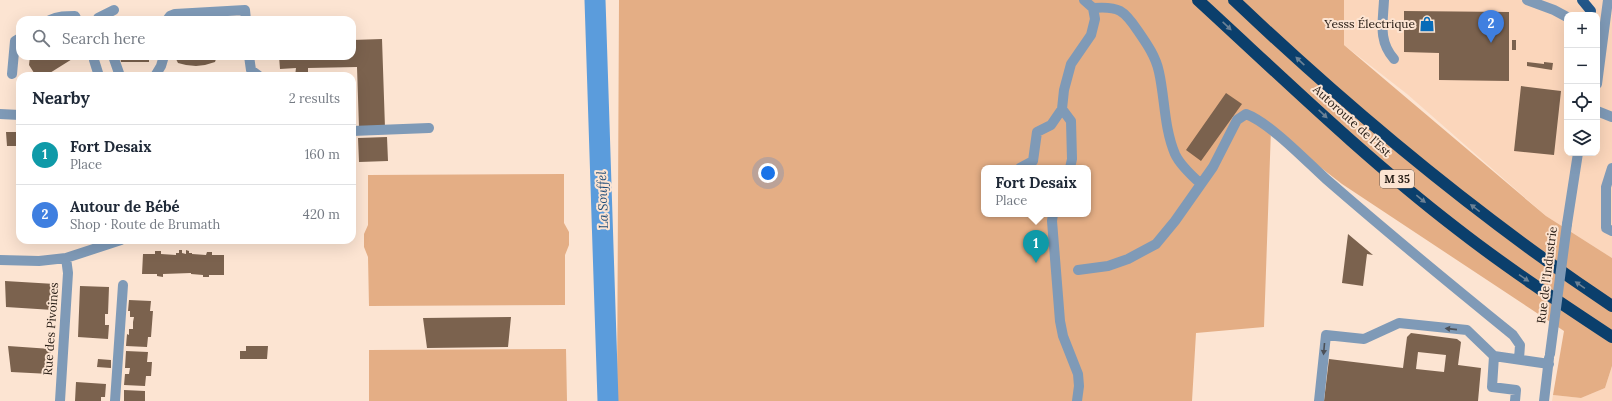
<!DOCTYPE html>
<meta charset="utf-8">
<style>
body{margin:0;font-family:Lora,serif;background:#f2f2f3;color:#1f2937}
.controls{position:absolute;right:12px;top:12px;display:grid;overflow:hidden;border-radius:8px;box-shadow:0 4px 16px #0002}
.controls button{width:36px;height:36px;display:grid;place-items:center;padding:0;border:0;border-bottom:1px solid #e0e1e3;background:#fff;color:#1f2937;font:20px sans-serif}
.you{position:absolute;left:768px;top:173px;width:14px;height:14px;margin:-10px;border:3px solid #fff;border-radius:50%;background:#1a73e8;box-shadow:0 0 0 6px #1a73e833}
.badge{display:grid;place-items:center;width:26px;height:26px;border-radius:50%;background:#d93025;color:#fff;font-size:13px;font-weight:700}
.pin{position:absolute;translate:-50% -33px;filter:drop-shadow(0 1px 2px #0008)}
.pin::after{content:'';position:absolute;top:21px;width:14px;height:12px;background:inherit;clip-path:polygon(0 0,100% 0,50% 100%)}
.popup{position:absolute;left:981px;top:165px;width:110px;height:52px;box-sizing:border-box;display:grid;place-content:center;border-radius:8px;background:#fff;filter:drop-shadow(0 1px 3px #0005);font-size:13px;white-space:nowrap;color:#747a83}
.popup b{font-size:15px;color:#1f2937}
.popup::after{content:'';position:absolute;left:50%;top:100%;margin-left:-8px;border:8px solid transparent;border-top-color:#fff}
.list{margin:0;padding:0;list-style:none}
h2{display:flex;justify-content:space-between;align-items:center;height:52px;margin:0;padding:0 16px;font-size:17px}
h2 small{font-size:13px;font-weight:400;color:#747a83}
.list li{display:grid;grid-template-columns:26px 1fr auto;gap:12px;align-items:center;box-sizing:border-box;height:60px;padding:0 16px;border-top:1px solid #e0e1e3}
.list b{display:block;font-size:15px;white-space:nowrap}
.list p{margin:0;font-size:13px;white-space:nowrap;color:#747a83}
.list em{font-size:13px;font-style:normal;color:#747a83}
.icon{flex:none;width:22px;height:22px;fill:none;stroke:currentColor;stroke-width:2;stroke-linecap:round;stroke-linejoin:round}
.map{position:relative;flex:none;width:1612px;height:401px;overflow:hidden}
.search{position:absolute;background:#fff;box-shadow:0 4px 16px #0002;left:16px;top:16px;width:340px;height:44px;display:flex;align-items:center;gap:10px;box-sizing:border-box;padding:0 14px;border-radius:12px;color:#747a83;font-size:15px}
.panel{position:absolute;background:#fff;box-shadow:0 4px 16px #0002;left:16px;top:72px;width:340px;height:172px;border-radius:12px}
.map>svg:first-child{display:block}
.built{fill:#fbd6bb;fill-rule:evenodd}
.green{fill:#e4ae85;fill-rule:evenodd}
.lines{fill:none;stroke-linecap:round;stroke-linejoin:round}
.river{stroke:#5b9cdc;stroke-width:21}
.building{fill:#7b624e;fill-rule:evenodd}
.minor{stroke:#7f9ab7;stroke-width:10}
.major{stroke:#225789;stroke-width:10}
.highway{stroke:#0b3f6c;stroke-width:12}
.minor-bridge{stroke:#7f9ab7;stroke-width:10}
.oneway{fill:#6b8195}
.oneway2{fill:#4d5158}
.labels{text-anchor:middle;stroke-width:4;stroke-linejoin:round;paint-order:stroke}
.shield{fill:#fce4d2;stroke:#6a5b50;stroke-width:1}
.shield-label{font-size:11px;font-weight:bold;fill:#2b2018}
.poi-label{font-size:12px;fill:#2b2018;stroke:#fce4d2;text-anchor:end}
.street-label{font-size:12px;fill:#2b2018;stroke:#fce4d2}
.water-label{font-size:13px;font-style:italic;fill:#1f4c77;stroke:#fce4d2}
</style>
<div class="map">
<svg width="1612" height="401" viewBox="0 0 1612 401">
<rect width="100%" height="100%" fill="#fce4d2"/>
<path class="built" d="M1344,0H1612V258L1546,216L1407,94L1344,45ZM1567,15H1597V153H1567Z
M1612,366V401H1552L1553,395L1581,398L1605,388Z"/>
<path class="green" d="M619,0H1344V45L1546,216L1612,258V366L1605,388L1581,398L1553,395L1564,331L1342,184L1271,129L1264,327L1196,333L1192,401H617ZM984,168H1088V214H984Z
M564,174V223L569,232V245L565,255V305L369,306L368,257L364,247V234L368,225V175Z
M566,349L567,401H369V350Z"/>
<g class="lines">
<path class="river" d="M595,0L608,401"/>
</g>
<path class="building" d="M1404,11L1509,12V81L1439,80V53L1404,52Z
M382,39L385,128H359L357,67L308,68V76H295L296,68L280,69L279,56H352V40Z
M1512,40H1516V50H1512Z
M30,56H77L45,76H36L29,65Z
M120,56H149V62H121Z
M171,56H217L215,62L205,65L196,66L186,65L178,63L176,59L171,60Z
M1527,62L1544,64V62L1553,63L1552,70L1527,66Z
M1521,86L1561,91L1554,155L1514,151Z
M1226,93L1242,104L1201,161L1186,150Z
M6,132H20V146H7Z
M387,137L388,161L359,162L358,138Z
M1348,234L1373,255L1367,254L1363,286L1342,283Z
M179,250H182V253L186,254V250L189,251V253H192V254L206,255L207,252H212V255H224V275H209V277H203V275L191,274V273L163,274V277L157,276V274H142L143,254H155V251H161V254L176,255V253H179Z
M5,281L55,284L53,310L6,307Z
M80,286L109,287L108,314H105V325H109L108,339L78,337Z
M129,300L151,301L150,311H153L151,337H148L147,347L126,346L127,334L129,335V329H133V322L134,317H130V311H128Z
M511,317L508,347L427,348L423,318Z
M1411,333L1457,339L1461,342L1458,365L1481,368L1478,401H1324L1329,359L1403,368L1407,337ZM1418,352L1446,355L1444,372L1416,369Z
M8,346L51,349L50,374L11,372Z
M246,346H268L267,359H240V351H246Z
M126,351L148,352L147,362H152L151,376H146L145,386L124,385L125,374H129L130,368H125Z
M98,359L111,360V368L97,367Z
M76,382L106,384L105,397H101V401H75Z
M124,390L145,391V401H124Z"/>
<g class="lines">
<path class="minor" d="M1384,0C1383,22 1378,41 1394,59
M1527,0L1554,10L1567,17
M1093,8C1119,6 1124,10 1138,31C1147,44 1156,57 1159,72C1165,99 1164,128 1175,154C1180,165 1192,176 1201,184
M50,20C58,16 66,16 75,16L77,20
M99,20L98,18L114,10
M167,20L170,16L175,14L245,10L246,20
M95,56L94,60L99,76
M113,56L120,76
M249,56L251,70L259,76
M12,74L15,41L20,38
M155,76L161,66L164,56
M1597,84L1608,0
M1062,109L1071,121L1072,159L1070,168
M1597,111L1612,117
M0,114L20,115
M352,131L429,128
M1020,168L1033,161L1037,132L1051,125L1062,109L1064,90L1071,64L1091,35L1095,19L1093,8L1084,0
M1612,168L1606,187V228L1612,231
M1053,214L1052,221L1060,321L1063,336L1078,374L1079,386L1077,401
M1567,224L1578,153
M0,260L39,261L66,258L121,240
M1078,270L1108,266L1128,259L1156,244L1175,221L1213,167L1237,120L1246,114C1270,123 1306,161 1326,179C1387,232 1450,284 1513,335L1520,345L1519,359
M1494,356L1492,387L1516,390L1515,401
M60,401L68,273L66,258
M115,401L123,285
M1319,401L1326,335L1364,339L1399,323L1467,330L1494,356L1549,364
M1544,401L1549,358"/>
<path class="major" d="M1582,0L1591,11"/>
<path class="highway" d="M1198,0C1283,78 1365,158 1456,228C1506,267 1559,302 1612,337
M1234,0C1352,112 1477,216 1612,306"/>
<path class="minor-bridge" d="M1550,354L1567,224"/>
</g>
<defs><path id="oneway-solid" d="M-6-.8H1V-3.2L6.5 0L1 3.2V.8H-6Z"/></defs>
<g class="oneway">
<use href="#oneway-solid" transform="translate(1227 26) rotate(43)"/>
<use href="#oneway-solid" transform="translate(1300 61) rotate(-137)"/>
<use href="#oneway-solid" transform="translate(1323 114) rotate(43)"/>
<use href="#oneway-solid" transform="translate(1421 199) rotate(39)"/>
<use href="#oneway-solid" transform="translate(1475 208) rotate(-142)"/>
<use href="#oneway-solid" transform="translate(1524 278) rotate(34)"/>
<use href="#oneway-solid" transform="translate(1580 285) rotate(-146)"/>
</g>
<g class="oneway2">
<use href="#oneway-solid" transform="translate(1451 329) rotate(-174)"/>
<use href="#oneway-solid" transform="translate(1324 349) rotate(95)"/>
</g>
<defs>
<g id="shop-bare" transform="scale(1.2)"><path d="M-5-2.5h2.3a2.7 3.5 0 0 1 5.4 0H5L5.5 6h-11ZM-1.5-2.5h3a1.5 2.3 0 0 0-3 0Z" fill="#096cb8" stroke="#fce4d2" stroke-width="2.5" paint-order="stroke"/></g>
</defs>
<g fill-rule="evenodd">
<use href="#shop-bare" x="1427" y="24"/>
</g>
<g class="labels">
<rect class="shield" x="1380" y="170" width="34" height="18" rx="3"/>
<g class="shield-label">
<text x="1397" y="183">M 35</text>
</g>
<g class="poi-label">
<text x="1415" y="28">Yesss Électrique</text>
</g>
<g class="street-label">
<text transform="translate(1352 121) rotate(42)" y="4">Autoroute de l’Est</text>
<text transform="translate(1547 275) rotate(-83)" y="4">Rue de l'Industrie</text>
<text transform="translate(51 329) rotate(-86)" y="4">Rue des Pivoines</text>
</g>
<g class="water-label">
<text transform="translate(602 200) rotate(-92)" y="5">La Souffel</text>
</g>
</g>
</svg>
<div class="controls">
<button>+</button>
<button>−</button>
<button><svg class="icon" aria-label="locate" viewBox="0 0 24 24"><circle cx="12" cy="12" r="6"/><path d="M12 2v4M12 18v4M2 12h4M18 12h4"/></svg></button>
<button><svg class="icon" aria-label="layers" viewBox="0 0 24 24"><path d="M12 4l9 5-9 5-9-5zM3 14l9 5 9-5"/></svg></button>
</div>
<div class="you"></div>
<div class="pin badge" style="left:1036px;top:263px;background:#0f9aa8">1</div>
<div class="popup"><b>Fort Desaix</b>Place</div>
<div class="pin badge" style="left:1491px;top:43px;background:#3f7fe0">2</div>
<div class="search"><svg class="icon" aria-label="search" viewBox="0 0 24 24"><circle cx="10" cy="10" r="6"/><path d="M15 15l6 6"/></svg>Search here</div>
<section class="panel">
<h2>Nearby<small>2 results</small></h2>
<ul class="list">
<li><span class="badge" style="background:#0f9aa8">1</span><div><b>Fort Desaix</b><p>Place</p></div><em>160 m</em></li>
<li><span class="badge" style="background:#3f7fe0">2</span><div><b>Autour de Bébé</b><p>Shop · Route de Brumath</p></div><em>420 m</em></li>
</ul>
</section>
</div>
